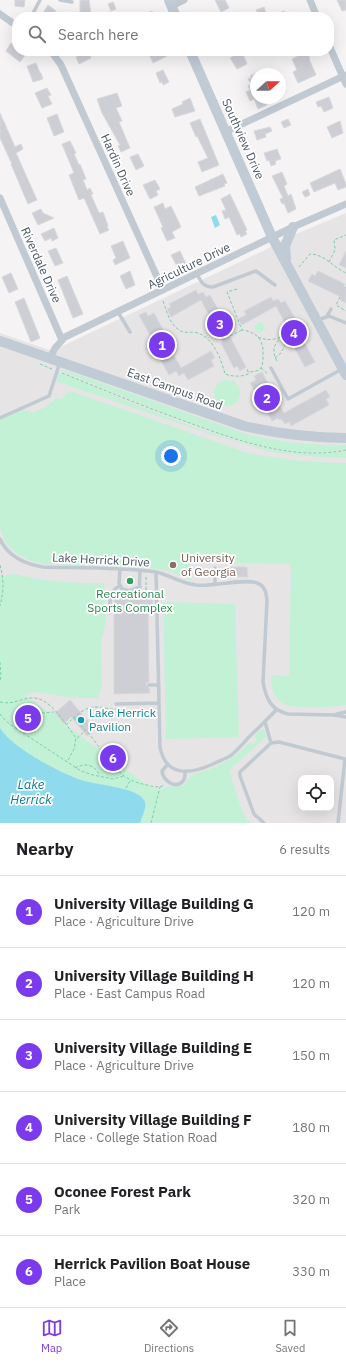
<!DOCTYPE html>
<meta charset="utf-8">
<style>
body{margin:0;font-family:"IBM Plex Sans",sans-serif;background:#f2f2f2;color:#202124}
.controls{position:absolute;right:12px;bottom:12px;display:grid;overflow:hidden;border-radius:8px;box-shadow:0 4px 16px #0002}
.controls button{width:36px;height:36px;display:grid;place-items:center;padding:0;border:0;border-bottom:1px solid #e0e0e0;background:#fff;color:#202124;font:20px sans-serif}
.compass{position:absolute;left:250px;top:68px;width:36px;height:36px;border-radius:50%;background:#fff;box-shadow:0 4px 16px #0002;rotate:69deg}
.you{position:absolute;left:171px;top:456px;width:14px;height:14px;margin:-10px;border:3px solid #fff;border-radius:50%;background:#1a73e8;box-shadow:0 0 0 6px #1a73e833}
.badge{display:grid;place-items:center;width:26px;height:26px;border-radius:50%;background:#7c3aed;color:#fff;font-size:13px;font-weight:700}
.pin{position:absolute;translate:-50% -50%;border:2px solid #fff;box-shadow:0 1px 4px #0006}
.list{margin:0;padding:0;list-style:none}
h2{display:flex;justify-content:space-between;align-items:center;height:52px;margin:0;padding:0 16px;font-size:17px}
h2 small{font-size:13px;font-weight:400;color:#757577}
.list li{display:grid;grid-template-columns:26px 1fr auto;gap:12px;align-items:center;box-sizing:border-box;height:72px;padding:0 16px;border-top:1px solid #e0e0e0}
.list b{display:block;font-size:15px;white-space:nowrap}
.list p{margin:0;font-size:13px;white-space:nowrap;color:#757577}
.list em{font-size:13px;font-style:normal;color:#757577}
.icon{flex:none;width:22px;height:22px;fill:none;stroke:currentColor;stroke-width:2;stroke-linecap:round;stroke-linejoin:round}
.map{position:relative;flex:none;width:346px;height:823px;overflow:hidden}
.search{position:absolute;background:#fff;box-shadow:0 4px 16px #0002;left:12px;right:12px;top:12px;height:44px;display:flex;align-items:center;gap:10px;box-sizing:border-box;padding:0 14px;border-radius:16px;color:#757577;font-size:15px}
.sheet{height:484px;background:#fff}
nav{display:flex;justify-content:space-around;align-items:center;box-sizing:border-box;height:56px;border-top:1px solid #e0e0e0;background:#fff;font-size:11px;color:#757577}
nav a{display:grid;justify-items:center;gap:2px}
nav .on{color:#7c3aed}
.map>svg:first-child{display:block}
.education{fill:#e6e4e5;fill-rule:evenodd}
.green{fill:#c3f1d5}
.water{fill:#90daee}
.building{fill:#cdcfd5;stroke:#d7d9de}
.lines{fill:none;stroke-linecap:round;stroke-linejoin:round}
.path{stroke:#7ad0a6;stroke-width:1;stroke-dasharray:3 2;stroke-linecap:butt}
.lane{stroke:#c1cad2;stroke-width:3.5}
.street{stroke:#c1cad2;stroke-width:7}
.secondary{stroke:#c1cbd6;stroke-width:10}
.education-dot{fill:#8d6e63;stroke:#fff;stroke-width:1.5}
.leisure-dot{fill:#2e9e5b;stroke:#fff;stroke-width:1.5}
.culture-dot{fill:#0f9aa8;stroke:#fff;stroke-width:1.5}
.labels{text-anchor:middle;stroke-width:3.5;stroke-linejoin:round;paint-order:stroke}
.street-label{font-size:12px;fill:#4a5661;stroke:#fff}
.education-label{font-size:12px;fill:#785e54;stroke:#fff;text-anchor:start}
.leisure-label{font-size:12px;fill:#27864d;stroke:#fff}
.culture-label{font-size:12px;fill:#0d838f;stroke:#fff;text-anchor:start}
.water-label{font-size:13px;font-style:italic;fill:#0c7c9b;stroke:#fff}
</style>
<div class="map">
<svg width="346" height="823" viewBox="0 0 346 823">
<rect width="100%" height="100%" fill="#f5f3f3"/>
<path class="education" d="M346,213V823H0V333L52,351L267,249L282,240ZM301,778H331V808H301Z"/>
<path class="green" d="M261,321L266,329L258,333L254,326Z
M62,369L246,434C279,442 312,446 346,445V449C288,461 226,436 172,416C134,401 97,386 60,370Z
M58,373C75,377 98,389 115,396C176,420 280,467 346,451V458L316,457L271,452L213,435L58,382L57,380Z
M214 393a13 13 0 1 1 26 0a13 13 0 1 1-26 0Z
M70,391L248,453C281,459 312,463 346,463V705C332,707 293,710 282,703C273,698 271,684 271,675L289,676L291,566L288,564L190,562L191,581L170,571L150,568L45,564C24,561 3,549 0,526V420L18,410L23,409C34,418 48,405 57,398L61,399Z
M14,574C44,581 74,584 104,583L106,622L101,640L102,644L101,647L102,686L98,698H79L76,696L74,698L35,692L24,695L48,712L54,713L64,724L151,788L157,789V790H161C167,784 175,788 182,786C187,784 188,777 193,775C197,772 203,772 208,770C225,763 237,756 250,742L253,744L257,740L254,737L259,731L264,729L266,737L229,770L242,811L250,823H0V577Z
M163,602L235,604L239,737L166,739Z"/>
<path class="water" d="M216,215L220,225L215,228L211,217Z
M0,728C11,747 60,773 81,780C95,785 136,787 144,800C148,806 142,816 140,823H0Z"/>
<path class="building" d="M15,0H25L24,7L15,6Z
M80,0H89L91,15L80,16Z
M215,0H225L229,8L221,12Z
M337,0H346V10L342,11Z
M113,2L116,9L111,11L108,4Z
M48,5L56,11L52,17H48L43,13Z
M264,7L266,13L259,16L256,10Z
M152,11L155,17H139Z
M284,11L287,17H270Z
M11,43L17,48V51H22L26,54L20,62L6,51Z
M77,51H88L91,58L79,64L76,57L79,56Z
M148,51H165L167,56L153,63Z
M296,51H307L310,59H309L316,75L298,83L293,72L297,70L292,59L298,56Z
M242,52L247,64L237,69L230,58Z
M36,63L40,73H41L43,79L33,82L27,66Z
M163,70L169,82L163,85L162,82L160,83L156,73Z
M256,73V98H264L267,105L258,109L254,99L250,101L246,92L250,90L248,86L251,84L248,79L251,78L250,76Z
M47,88L51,95L48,96L52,104L42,108L35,93Z
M117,93L122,106L116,108L122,121L119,122L130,148L121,152L118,146L120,145L102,113L97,99Z
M329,97L333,108L324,112L321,106L318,107L316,102Z
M190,98L195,111L175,117L172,109L183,104L182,102Z
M0,113L15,147L21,144L23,149L16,153L37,200L28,204L11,164H12L0,138Z
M57,114L64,132L54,136L47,118Z
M200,119L219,165L202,172L198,162L208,158L197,136L196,137L190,123Z
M288,119L291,125L284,128L281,122Z
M340,121L343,133L332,138L327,127Z
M270,127L272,131L265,134L266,137L257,140L254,131Z
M70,141L76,153L74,154L79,165L80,164L86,179L83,180L87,190L90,188L93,194L91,195L99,213L103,212L108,226L107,227L109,230L100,234L84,198L79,200L69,175L74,173L62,144Z
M277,149L281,159L275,161L276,164L271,166L269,160L267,161L264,153Z
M138,154L144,166L136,170L130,157Z
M340,169L346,184V187L338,190L335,183L314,192L310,183Z
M282,172L287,184L284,186L288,196L291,194L296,209L288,213L284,203L282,204L280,199L283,198L272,176Z
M223,174L227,183L224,184L225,186L199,196L195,187Z
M155,180L160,189L156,191L158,195L150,199L143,185Z
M308,189L310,195L305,197L302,192Z
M230,194L247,230L245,231L247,234L241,237L240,234L237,235L229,217L225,219L222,211L226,210L221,199Z
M163,203L165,209L171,206L181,227L172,232L175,238L167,241L161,228L163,227L154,207Z
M41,209L43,213L54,218L38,225L32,213Z
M54,228L58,238L52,241L51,238L45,241L41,234Z
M123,241L130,258L115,265L113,260L116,258L111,246Z
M56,248L63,263L55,266L48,251Z
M180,251L187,266L179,270L171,255Z
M346,251V268L339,265Z
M130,271L135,285L126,289L120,276Z
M318,271L345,284L344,287H346V303L340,300L341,297L308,281L312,274L315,276Z
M11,273L18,289L9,293L2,277Z
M67,276L83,314L73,318L58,280Z
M196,290L198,294L203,292L206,297L210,295L231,332L228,333L246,367L240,371L237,366L234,368L221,343L223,342L201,300L171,317L167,309L171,307L169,304Z
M271,297L273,301L278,299L281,303L285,301L300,327L297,329L315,362L305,367L289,338L292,336L276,306L242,325L238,319L246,315L244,311Z
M24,298L40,338L31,342L15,302Z
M146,312L148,316L154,313L169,340L166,341L181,368L211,351L215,358L211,360L214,366L188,380L184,373L179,376L176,371L169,375L155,350L157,348L139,315Z
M262,372L284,413L326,390L330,397L326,399L329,405L291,426L289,422L285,424L283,421H282L281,419L279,420L278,418L272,421L250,383L256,380L254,376Z
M230,567H247L248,577H230Z
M196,568H204V575H196Z
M148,595H153V610H148L149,682L146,683V685L149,688L150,693L114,694V598H136L139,600L142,597H148Z
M70,700L95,729L87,736L71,717L64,724L55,713Z
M113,753L118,759L113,763L108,757Z"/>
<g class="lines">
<path class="path" d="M329,262L335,250L334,240L346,235
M299,267L310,254C324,254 333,267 346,273
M346,288V287
M237,289L227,292L242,330C258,332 264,341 263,356C263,360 263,366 260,369C258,371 252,372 248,372L247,368
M340,297L336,305L346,311
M163,301C167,312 169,323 179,330C184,334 192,331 198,333C214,339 221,359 225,374C233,377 243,377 250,373
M230,336L242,330
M258,337C270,342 278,339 289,333
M275,358L281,353L289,337L309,324
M277,361C272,352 273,345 280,339
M40,364L52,369
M261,368L268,374
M62,373C104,390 145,407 187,422C236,440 293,461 346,450
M0,565C4,581 4,590 0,606
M146,577V593
M0,662L1,676L0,681
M0,702C13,705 19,699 31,698C50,696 66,725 76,738L74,749L67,762
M0,714L5,720L11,725L81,771L93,775L113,779L124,776
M74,718C80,725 87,731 93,739C109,760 118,780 147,785C153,787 159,788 165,785
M66,725C75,717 84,706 97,707C104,707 109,710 116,709
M16,727C29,715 37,713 54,712
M77,738L85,731
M75,768C86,762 95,765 100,776
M126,788L130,781
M151,823L160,787"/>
<path class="lane" d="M60,0L72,2
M31,17L40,0
M197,274C201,282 203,287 213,287L256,271L275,285
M118,312L130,332
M327,316L331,309
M318,320L329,316L346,323
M271,368L288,399L342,369
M0,418L49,396L60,362
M0,539C8,557 25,564 43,567C80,568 119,567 156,572C170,575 182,584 196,585C212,587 245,578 257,583C265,586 266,592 267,600L263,682C266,699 271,710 288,714L334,715L346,717
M215,568V584
M120,569L119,583L122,589L129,591L140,587
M156,572L160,747C166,778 191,774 213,764C219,761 225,759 230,756C238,750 243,743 250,736C259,727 268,719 276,710
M139,597L140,571
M110,613C110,602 108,591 120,586
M149,685H159
M116,704L159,703
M337,714L346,712
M265,722L271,743
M168,764L162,771C163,780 175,790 183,781C185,779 185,775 185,772
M264,823L254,814L240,776V772L271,743L279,742L345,759L338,823"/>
<path class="street" d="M310,0L317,17
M171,6L184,0
M0,14L17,26
M329,45L346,84
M51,51L61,65L163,290
M225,132L346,75
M0,198L62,340
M50,358L55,348L65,337L293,227L346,204"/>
<path class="secondary" d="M169,0L176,17
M190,51L272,237L346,375
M286,259L285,246L293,227
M0,341L244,426C278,434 311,438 346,438"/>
</g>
<circle class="education-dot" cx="173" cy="565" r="4"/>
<circle class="leisure-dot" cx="130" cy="581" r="4"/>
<circle class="culture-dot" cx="81" cy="720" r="4"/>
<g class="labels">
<g class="street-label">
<text transform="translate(243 139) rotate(66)" y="4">Southview Drive</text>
<text transform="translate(118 165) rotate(66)" y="4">Hardin Drive</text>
<text transform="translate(41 265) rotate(66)" y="4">Riverdale Drive</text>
<text transform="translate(189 266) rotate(-26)" y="4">Agriculture Drive</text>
<text transform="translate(175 389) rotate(20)" y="4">East Campus Road</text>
<text transform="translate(101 560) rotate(3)" y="4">Lake Herrick Drive</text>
</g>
<g class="education-label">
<text x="181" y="562">University<tspan x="181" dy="14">of Georgia</tspan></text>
</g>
<g class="leisure-label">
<text x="130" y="598">Recreational<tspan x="130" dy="14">Sports Complex</tspan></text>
</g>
<g class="culture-label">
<text x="89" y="717">Lake Herrick<tspan x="89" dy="14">Pavilion</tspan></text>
</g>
<g class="water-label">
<text x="31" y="789">Lake<tspan x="31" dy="15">Herrick</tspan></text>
</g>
</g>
</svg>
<div class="controls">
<button><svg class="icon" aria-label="locate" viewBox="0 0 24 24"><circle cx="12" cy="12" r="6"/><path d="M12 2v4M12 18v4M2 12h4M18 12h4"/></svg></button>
</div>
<svg class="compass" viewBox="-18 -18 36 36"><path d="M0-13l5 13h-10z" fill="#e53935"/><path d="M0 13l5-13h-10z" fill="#757577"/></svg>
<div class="you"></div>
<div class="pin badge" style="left:162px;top:345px">1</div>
<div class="pin badge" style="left:267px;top:398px">2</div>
<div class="pin badge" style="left:220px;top:324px">3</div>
<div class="pin badge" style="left:294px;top:333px">4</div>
<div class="pin badge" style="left:28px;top:718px">5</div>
<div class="pin badge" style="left:113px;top:758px">6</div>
<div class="search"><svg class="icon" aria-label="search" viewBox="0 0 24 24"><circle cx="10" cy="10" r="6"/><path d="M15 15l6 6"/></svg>Search here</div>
</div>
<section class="sheet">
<h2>Nearby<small>6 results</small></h2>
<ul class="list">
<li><span class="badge">1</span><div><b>University Village Building G</b><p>Place · Agriculture Drive</p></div><em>120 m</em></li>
<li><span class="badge">2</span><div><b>University Village Building H</b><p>Place · East Campus Road</p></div><em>120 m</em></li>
<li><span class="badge">3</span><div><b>University Village Building E</b><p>Place · Agriculture Drive</p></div><em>150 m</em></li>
<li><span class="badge">4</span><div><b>University Village Building F</b><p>Place · College Station Road</p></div><em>180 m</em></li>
<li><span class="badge">5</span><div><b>Oconee Forest Park</b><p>Park</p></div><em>320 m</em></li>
<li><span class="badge">6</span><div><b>Herrick Pavilion Boat House</b><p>Place</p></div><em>330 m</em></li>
</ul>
</section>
<nav>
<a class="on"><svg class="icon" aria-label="map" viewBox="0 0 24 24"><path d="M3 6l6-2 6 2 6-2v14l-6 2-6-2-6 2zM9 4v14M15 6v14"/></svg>Map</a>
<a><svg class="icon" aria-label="directions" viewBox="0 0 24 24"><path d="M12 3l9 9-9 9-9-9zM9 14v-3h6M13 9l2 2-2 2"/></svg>Directions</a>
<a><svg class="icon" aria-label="saved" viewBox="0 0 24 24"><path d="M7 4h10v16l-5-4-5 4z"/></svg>Saved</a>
</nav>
